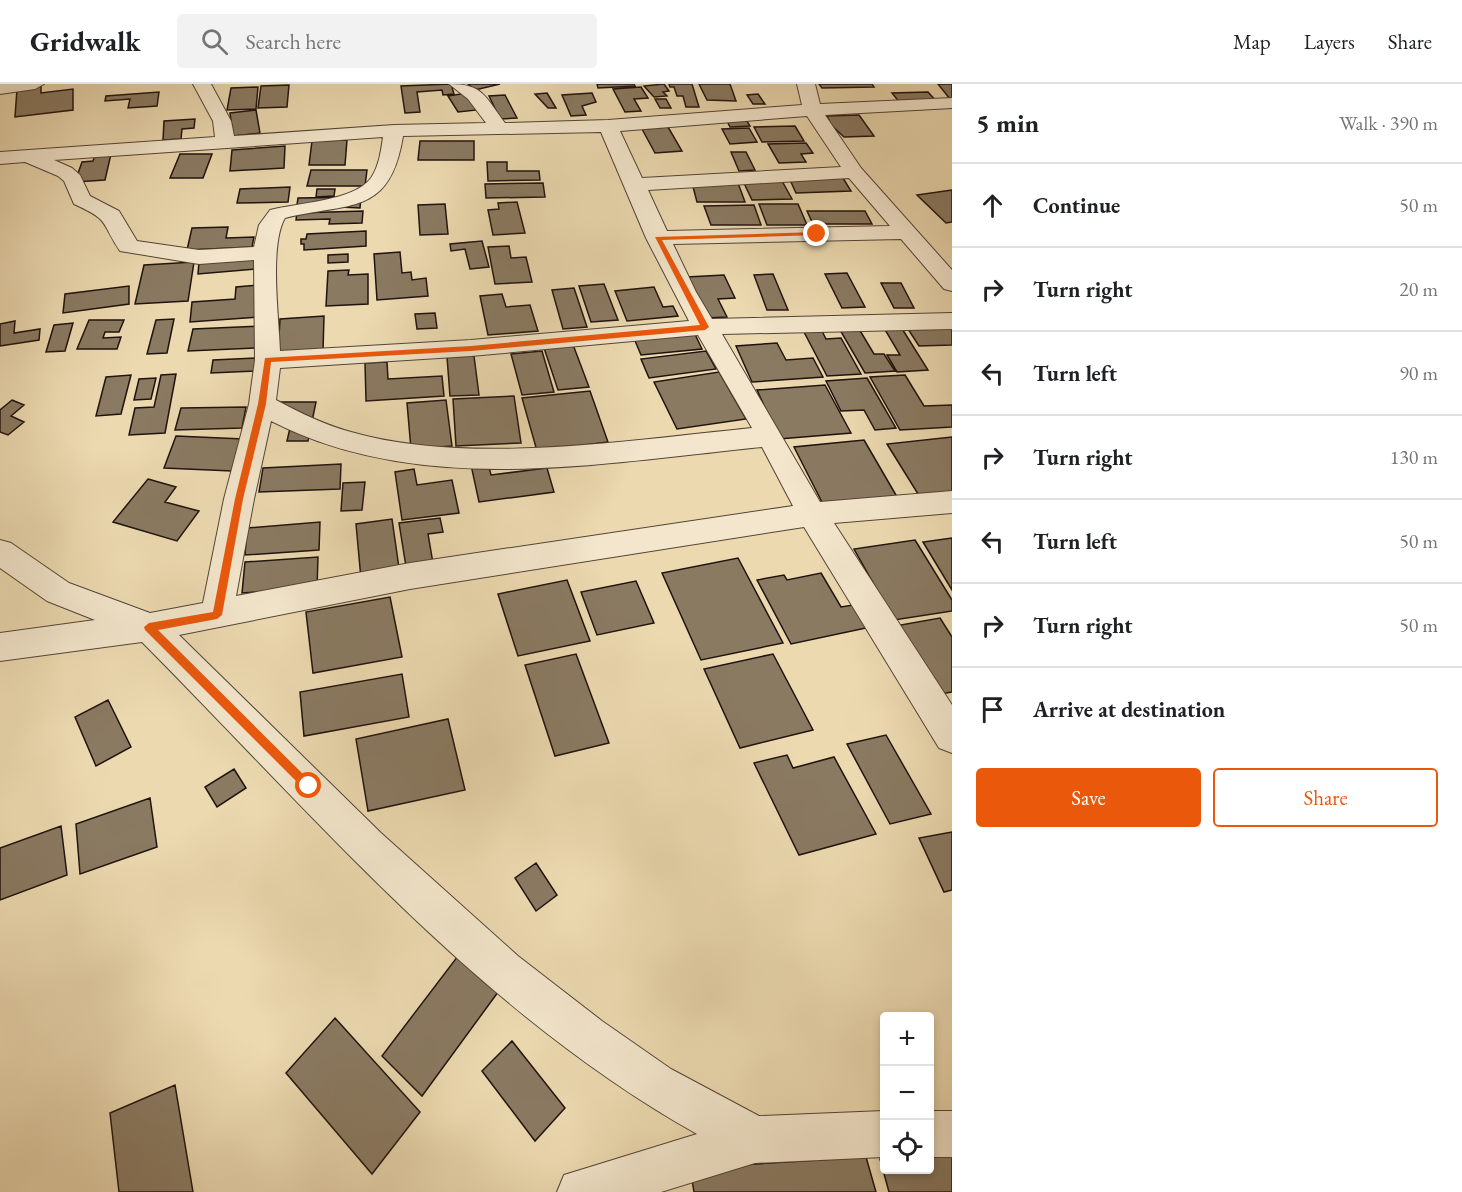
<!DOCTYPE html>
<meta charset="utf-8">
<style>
body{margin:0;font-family:"EB Garamond",serif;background:#f2f2f2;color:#202124}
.controls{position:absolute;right:18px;bottom:18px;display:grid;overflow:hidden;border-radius:6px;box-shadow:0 3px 9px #0003}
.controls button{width:54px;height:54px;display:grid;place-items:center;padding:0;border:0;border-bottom:2px solid #e0e0e0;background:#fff;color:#202124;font:30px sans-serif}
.stop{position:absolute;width:18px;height:18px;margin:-14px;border:4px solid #ea580c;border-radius:50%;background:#fff}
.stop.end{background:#ea580c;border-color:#fff;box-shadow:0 2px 6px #0008}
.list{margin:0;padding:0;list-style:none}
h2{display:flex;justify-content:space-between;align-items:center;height:78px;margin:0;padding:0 24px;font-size:26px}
h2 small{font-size:20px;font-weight:400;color:#757577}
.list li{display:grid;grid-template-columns:39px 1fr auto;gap:18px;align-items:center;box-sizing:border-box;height:84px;padding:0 24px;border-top:2px solid #e0e0e0}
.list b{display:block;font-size:22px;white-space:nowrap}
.list em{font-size:20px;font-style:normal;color:#757577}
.actions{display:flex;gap:12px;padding:18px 24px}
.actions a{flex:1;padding:14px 0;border:2px solid #ea580c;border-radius:6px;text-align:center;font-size:21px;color:#ea580c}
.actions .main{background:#ea580c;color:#fff}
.icon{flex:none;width:33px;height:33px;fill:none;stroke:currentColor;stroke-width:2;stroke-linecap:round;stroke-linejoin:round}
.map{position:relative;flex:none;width:952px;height:1108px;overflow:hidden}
header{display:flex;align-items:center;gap:36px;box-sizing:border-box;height:84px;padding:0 30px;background:#fff;border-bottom:2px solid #e0e0e0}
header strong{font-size:28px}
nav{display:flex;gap:33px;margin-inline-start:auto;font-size:21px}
.search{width:420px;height:54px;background:#f2f2f2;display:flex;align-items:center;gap:15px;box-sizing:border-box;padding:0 21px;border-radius:6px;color:#757577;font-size:22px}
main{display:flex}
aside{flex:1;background:#fff}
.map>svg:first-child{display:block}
.building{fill:#8a7a62;stroke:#20130e;stroke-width:1.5}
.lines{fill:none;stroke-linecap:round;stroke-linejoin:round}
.minor-casing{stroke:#534436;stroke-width:2}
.minor{fill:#f3e6cc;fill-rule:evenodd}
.route{fill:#ea580c}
</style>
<header>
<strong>Gridwalk</strong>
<div class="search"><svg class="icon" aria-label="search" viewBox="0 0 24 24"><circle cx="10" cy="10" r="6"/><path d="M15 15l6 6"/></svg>Search here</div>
<nav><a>Map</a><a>Layers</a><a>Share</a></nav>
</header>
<main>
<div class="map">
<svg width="952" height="1108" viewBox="0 0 952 1108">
<rect width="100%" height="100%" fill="#ecd9b0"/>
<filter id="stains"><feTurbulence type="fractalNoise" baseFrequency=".00333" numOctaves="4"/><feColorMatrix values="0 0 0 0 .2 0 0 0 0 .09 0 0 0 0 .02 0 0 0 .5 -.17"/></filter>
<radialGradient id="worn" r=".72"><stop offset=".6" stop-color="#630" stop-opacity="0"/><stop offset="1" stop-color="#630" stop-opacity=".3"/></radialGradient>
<path class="building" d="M451,0L454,10L443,11L442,6L417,8L420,28L405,29L401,2Z
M468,0H500L475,6Z
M597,0H634L635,2L598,4Z
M664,0L669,7L663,8L667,12L654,13L644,2Z
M669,0H692L699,23H686L683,12H677L674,3H670Z
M699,0H730L736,17L707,16Z
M819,0H872L874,3L822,4Z
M938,0H952V15H950Z
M289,1L287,23L258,24L261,2Z
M41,2V9L73,5V26L15,33L17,5Z
M258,3L256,25L227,26L231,4Z
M641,3L648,14L634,15L641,27L625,28L613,5Z
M159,8L157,22L128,24L130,15L105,17L106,12Z
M928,8L937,18L900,19L892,9Z
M467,9L477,26L458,28L448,12Z
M547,9L556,24H548L535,10Z
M592,9L596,18L582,22L586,31L571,32L562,11Z
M758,10L765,20H753L747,11Z
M505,11L517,34L500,35L489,12Z
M655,15H666L671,24H660Z
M256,26L260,49L233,52L230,29Z
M859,31L874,52L844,53L826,36H829L827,32Z
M745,34L750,42L730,43L726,35Z
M195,35L194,44L182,45L181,55L163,56L164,37Z
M795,42L804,57L762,58L754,43Z
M668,43L682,67L655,69L642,45Z
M749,44L757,58L730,60L722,45Z
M347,56L345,81H309L312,57Z
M420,57H474V76H418Z
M806,59L813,69L801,70L806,78L779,79L768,60Z
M285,62L284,84L230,87L232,66Z
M731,68H746L755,86L739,87Z
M111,70L105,96L75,98L82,78L93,77L95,71Z
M180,70H212L203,94H170Z
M487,78H507V87H539L540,96L488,97Z
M311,86H367L365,102H307Z
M843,94L851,107L796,109L790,96Z
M743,97H782L792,115L752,116Z
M543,99L545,113L486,114L485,100Z
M692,99H738L745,118H697Z
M290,103L288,118L237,119L240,105Z
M317,105H335L334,112L316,113Z
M952,106V138L946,139L917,111Z
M361,113L360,124L297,121L298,114Z
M517,118L525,149L493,151L488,126L499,125L498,119Z
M445,120L448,150L420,151L418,121Z
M759,120H798L807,141H767Z
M754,121L761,141H711L704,122Z
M363,127L362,139L329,140L330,135L296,136L297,129Z
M807,127H865L872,140H813Z
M228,143L226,154L254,153L252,163L187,166L192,144Z
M366,147V162L304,166V160H301V155H306L307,150Z
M482,157L489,183L470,185L465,165L451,167L450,160Z
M509,162L511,174L526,173L532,198L495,200L488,163Z
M400,168L402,189L411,188L412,196L426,194L428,212L377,216L374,170Z
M348,170V178L328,179V171Z
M257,174L256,185L198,190L199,178Z
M194,178L188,217L135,220L144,181Z
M349,186L348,191L368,190V220L326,222L328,187Z
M847,189L865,223L842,224L825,190Z
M773,190L788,226H767L754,191Z
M724,191L735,214L718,215L727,233L705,234L687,193Z
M881,199H901L914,224H894Z
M604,200L618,236L591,238L579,202Z
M260,201L258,233L190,238L192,218L235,215L236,203Z
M129,202V220L63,229L65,210Z
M654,203L663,223L673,222L678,232L627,237L615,207Z
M574,204L587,243L563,245L552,206Z
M502,210L506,223L530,221L538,247L488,251L480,212Z
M435,229L437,244L417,245L415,230Z
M324,232L323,267L278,270L280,235Z
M174,235L167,269L147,270L156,236Z
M89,236H124L119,248H105L103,254L121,253L117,265H77Z
M15,237L14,249L40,245L39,256L0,262V240Z
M73,239L65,267L46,268L54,241Z
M952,240V261L919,262L906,242Z
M262,242L258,264L188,267L193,245Z
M901,243L928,286L897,288L887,271H900L884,244Z
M859,245L874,270H884L895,287L865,289L840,246Z
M693,246L702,265L641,271L633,252Z
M822,247L826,255L841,254L861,290L827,292L804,248Z
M572,258L589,303L558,306L543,261Z
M777,259L786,276L813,274L823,293L752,298L736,262Z
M542,267L554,308L522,311L511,270Z
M706,267L716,285L649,294L641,275Z
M474,272L479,311L450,312L447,273Z
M256,274L255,287L211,289L213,276Z
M387,278L388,295L442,292L444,312L366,317L365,279Z
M719,288L746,335L677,345L654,298Z
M176,290L165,349L129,351L135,324L154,323L161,291Z
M131,291L121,330L96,332L106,293Z
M905,291L924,322L952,321V343L900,346L870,293Z
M156,294L151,315L134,316L139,295Z
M867,294L896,344L875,346L864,326L841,327L826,297Z
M825,301L851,349L779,355L757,306Z
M590,307L608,358L537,367L522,314Z
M514,312L521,359L456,362L453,315Z
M12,316L24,321L11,332L24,338L8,351L0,348V326Z
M446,316L452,362L411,365L407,319Z
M271,318H316L308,357H287L293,331Z
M246,323L242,344L175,346L181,324Z
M176,352L243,355L232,387L164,384Z
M952,353V415L923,418L887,360Z
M864,356L900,418L826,426L794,363Z
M488,379L491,391L547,384L554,408L479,418L471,381Z
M341,380L340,405L259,408L263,384Z
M414,385L417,401L452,396L459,429L402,436L395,388Z
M148,395L176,403L165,418L199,427L177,457L113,438Z
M365,398L362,426L341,427L343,399Z
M440,434L443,448L428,450L434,485L407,489L399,439Z
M392,435L400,491L361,495L356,440Z
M320,438L319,466L245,471L247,444Z
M952,454V506L923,458Z
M915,456L952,516V527L894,536L854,465Z
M318,473L317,504L242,509L245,478Z
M738,474L783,559L701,576L662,489Z
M821,489L841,523L853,521L866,544L791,560L757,496L784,491L787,496Z
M567,496L590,557L518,572L498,510Z
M636,497L654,539L597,551L581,508Z
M390,513L402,573L313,589L306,528Z
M940,534L952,553V608L935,611L895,542Z
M576,570L609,659L555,672L525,581Z
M773,570L813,646L740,664L704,585Z
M402,590L409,633L304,652L300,608Z
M108,616L131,663L96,682L75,633Z
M448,635L465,706L368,727L356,655Z
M886,651L931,730L890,740L847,660Z
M787,671L793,684L834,673L876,750L799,771L754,679Z
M234,685L246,704L217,723L205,703Z
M150,714L157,763L80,790L76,740Z
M61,742L67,791L0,816V764Z
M952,748V806L944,808L919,754Z
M536,779L557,811L536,827L515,794Z
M461,868L501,904L422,1012L382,972Z
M335,934L420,1028L372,1090L286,989Z
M512,957L565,1024L535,1057L482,987Z
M175,1001L193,1108H119L110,1029Z
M952,1071V1108H889L880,1075L884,1074V1086H930V1072Z
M866,1073L876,1108H694L690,1084Z"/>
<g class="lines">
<g class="minor-casing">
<path id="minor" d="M0,0H44L35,5L0,10Z
M193,0H211L231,37L234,52L394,41L486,39L468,15L449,0C484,0 485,13 505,39L608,36L802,21L797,0H815L820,20L952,14V24L825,31L861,84L952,186V207L944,205L901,155L673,160L696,208L712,235L952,229V245L722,250L820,418L952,407V429L834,439L952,621V669L939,664L804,443L410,505L179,551L381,749L518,872L602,937L671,985L759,1032L884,1027V1073L755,1079L661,1108H557L564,1091L697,1050C479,928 316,733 142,558L0,577V549L95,536L47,517L0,484V456L11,459L69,499L150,529L203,519L224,415L249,320L255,276L254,176L199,180L120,167C100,137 111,137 74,120L64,97L58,92L25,78L0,80V68L215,53L213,37ZM807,32L841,83L642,94L620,47ZM601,48L646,154L689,237L471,256L280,267C279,234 269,161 285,134C349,118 390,133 403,52ZM383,53C381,67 379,82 371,94C354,117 297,119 270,126L259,141L254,163L199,166L137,157L119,127L90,112L80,91L72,84L54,76ZM849,94L890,142L667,147L648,106ZM698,251L752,344C630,356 469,382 351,348C325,341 300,329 276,316L280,284L471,272ZM271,337C421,414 602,379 762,363L793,422L410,479L236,512L254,415Z
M930,1027H952V1073H930Z"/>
</g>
<use href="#minor" class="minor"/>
</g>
<path class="route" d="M817,148L819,151L662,156L709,243L705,246L471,267L271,278L266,320L243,415L222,531L217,535L158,546L312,699V706H305L145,546L144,543L149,539L213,528L235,415L258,320L265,274L471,262L700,241L655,153Z"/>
<rect width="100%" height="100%" filter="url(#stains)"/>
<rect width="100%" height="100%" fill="url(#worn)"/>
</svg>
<div class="controls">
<button>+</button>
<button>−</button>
<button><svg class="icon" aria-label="locate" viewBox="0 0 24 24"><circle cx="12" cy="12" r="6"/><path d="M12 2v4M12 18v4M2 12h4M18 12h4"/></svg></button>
</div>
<div class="stop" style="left:309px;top:702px"></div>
<div class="stop end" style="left:817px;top:150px"></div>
</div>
<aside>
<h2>5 min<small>Walk · 390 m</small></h2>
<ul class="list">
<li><svg class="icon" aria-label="ahead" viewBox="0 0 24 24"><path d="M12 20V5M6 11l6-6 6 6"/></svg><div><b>Continue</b></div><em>50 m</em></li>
<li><svg class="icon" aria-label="right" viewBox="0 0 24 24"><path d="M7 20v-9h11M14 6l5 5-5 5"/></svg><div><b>Turn right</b></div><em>20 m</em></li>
<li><svg class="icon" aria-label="left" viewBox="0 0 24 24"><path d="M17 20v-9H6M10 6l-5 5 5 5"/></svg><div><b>Turn left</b></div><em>90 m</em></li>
<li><svg class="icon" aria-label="right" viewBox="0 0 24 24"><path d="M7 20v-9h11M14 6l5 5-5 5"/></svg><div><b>Turn right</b></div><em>130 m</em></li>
<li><svg class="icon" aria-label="left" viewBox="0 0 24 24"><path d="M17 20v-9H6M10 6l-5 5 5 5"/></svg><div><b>Turn left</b></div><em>50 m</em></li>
<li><svg class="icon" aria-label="right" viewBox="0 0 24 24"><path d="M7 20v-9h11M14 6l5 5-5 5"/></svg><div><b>Turn right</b></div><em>50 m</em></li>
<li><svg class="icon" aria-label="arrive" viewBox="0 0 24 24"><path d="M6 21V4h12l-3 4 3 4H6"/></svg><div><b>Arrive at destination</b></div></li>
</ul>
<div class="actions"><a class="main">Save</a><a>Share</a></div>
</aside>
</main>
